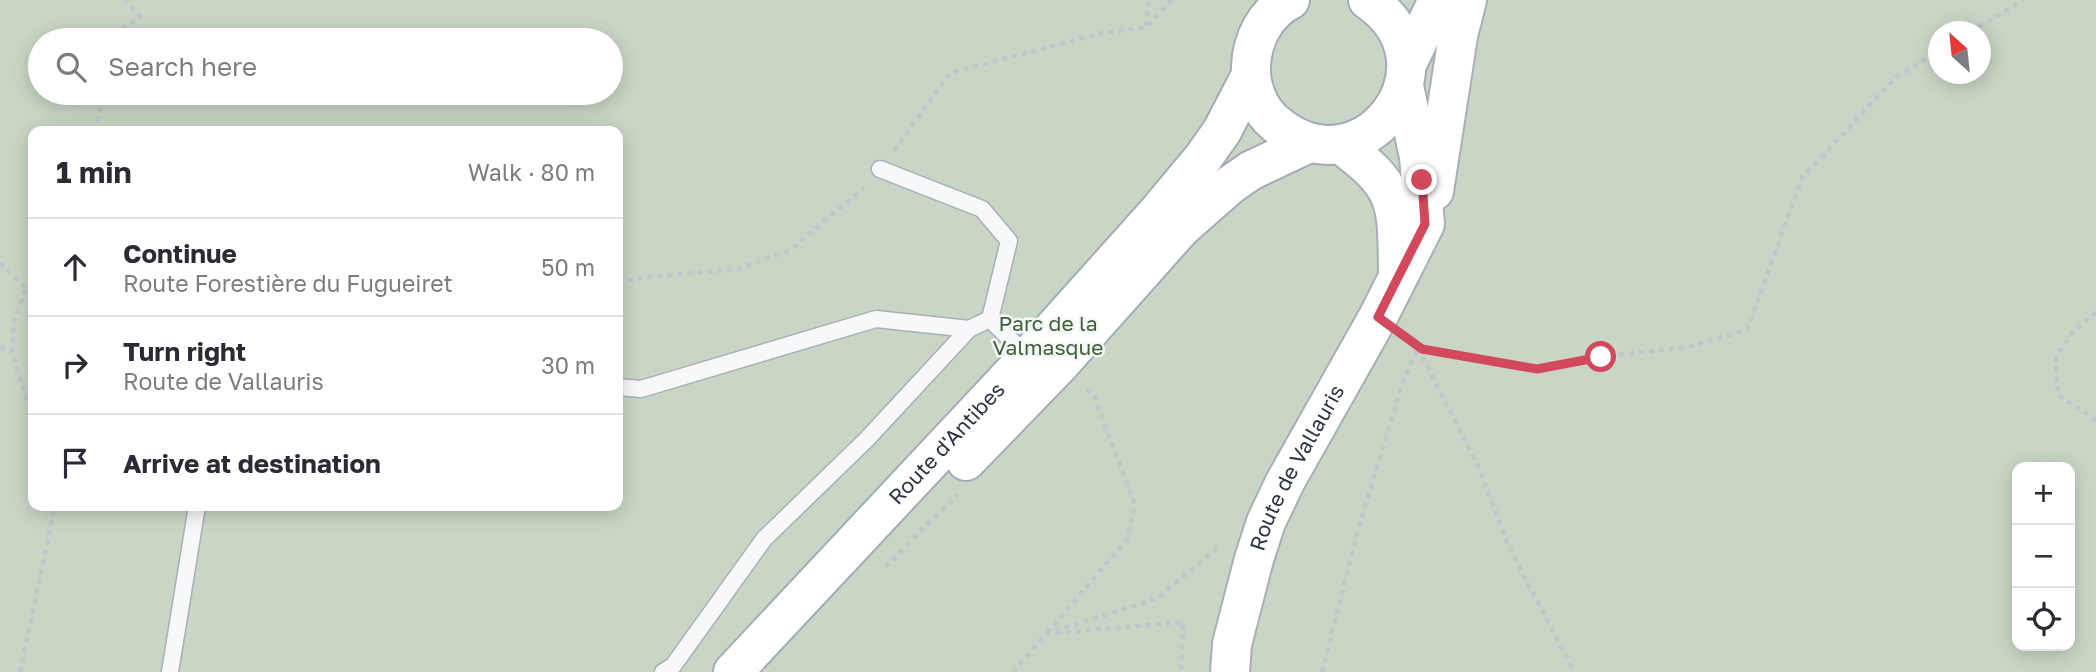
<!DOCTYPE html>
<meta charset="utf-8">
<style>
body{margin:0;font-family:"Golos Text",sans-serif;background:#f7f7f7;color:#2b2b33}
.controls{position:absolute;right:21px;bottom:21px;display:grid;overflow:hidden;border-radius:14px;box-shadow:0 4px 18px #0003}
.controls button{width:63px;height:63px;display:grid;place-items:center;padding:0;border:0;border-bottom:2px solid #e1e1e2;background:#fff;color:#2b2b33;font:35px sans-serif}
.compass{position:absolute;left:1928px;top:21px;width:63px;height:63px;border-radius:50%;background:#fff;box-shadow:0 4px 18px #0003;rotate:333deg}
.stop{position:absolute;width:21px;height:21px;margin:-16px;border:5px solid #d1495b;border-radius:50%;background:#fff}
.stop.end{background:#d1495b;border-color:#fff;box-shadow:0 2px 7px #0008}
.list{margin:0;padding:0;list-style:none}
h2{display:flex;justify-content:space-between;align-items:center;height:91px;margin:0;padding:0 28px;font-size:30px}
h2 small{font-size:23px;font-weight:400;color:#7c7c81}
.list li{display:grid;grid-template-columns:46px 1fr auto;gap:21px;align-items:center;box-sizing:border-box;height:98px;padding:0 28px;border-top:2px solid #e1e1e2}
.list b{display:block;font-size:26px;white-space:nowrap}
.list p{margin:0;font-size:23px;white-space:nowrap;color:#7c7c81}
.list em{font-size:23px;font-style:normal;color:#7c7c81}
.icon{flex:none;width:38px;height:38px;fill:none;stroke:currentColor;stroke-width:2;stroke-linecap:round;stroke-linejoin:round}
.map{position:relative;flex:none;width:2096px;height:672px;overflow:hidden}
.search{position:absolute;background:#fff;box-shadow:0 4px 18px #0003;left:28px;top:28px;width:595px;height:77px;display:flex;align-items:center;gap:18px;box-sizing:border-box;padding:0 24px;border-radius:38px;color:#7c7c81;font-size:26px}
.panel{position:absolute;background:#fff;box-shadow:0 4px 18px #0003;left:28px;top:126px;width:595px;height:385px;border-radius:14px}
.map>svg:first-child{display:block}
.green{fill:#c9d6c5;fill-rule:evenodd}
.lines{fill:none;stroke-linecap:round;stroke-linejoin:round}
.service-casing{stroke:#a9aeb7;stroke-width:19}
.secondary-casing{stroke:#a9aeb7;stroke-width:42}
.primary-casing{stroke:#a3abb8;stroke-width:42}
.path{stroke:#c2c5cb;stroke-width:4.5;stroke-dasharray:5 5;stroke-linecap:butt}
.service{stroke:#f7f8fa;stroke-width:16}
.secondary{stroke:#fff;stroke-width:38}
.primary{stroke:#fff;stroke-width:38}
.route{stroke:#d1495b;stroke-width:9}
.labels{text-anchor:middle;stroke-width:5;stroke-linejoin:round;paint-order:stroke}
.park-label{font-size:21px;fill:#3f6138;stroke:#f4f6f9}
.street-label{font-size:21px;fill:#2b3445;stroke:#f4f6f9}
</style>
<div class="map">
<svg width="2096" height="672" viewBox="0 0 2096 672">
<rect width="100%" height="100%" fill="#e4e7ec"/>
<path class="green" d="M0,0H2096V672H0ZM1938,32H1980V74H1938ZM40,40H611V93H40ZM33,131H618V506H33ZM2017,467H2070V646H2017Z"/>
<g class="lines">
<g class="service-casing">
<path id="service" d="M880,169L982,209L1009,241L990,319
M990,319L1028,357
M618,387L641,389L876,319L969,329
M170,672L197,506
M663,672L673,666L764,539L867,439L969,329L990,319"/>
</g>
<g class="secondary-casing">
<g id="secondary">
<path d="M1340,144C1399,187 1397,202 1398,270"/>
<path d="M1434,191L1458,36L1467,0"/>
<path id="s1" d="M1230,672L1232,644L1254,559L1266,522L1285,482L1378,317L1425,224L1419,157L1404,86"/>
</g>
</g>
<g class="primary-casing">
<g id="primary">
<path d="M1290,0C1265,13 1252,40 1251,66C1250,87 1259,110 1275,123C1361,197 1463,65 1368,0"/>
<path d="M1407,64L1438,0"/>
<path d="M966,461L1059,365L1181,228L1230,185L1250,171L1309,143"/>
<path id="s2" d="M733,672L1028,357L1158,212L1203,158L1222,131L1251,75"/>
</g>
</g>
<path class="path" d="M1146,26L1149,0
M1970,32L2023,0
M106,40L140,17L126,0
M95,131L101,106L99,93
M894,151L950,73L1102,33L1146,27L1172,0
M0,263L26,288
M618,283L646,277L739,269L790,250L864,188
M33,284L26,288L14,321L12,352L33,419
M2096,312L2073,331L2056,358L2058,395L2096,420
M1405,338L1422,349L1537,368L1601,357L1687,347L1747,330L1802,178L1896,77L1938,51
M0,347L12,352
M1418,348L1478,466L1509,547L1574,672
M885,567L958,494
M1047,633L1127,539L1135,505L1093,393L1083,388
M1056,633L1183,622L1181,672
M20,672L55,506
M1013,672L1046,634L1158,598L1218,547
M1322,672L1358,530L1403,381L1418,348"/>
<use href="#service" class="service"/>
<use href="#secondary" class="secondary"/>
<use href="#primary" class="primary"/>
</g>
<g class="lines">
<path class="route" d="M1422,180L1425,224L1378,317L1422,349L1537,369L1601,357"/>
</g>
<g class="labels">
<g class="park-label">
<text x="1048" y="331">Parc de la<tspan x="1048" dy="24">Valmasque</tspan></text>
</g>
<g class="street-label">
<text dy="7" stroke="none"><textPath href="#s2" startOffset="313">Route d'Antibes</textPath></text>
<text dy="7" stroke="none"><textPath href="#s1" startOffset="217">Route de Vallauris</textPath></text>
</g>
</g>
</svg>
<div class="controls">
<button>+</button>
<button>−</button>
<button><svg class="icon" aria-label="locate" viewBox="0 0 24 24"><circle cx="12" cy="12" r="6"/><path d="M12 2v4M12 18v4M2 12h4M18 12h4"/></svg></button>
</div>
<svg class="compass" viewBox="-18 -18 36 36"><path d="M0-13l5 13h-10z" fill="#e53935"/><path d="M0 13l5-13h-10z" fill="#7c7c81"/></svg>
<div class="stop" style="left:1601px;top:357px"></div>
<div class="stop end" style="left:1422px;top:180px"></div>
<div class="search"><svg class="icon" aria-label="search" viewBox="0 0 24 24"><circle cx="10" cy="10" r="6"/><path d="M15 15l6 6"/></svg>Search here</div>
<section class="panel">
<h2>1 min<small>Walk · 80 m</small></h2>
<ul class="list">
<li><svg class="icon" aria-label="ahead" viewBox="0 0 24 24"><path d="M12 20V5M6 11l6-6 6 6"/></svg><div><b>Continue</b><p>Route Forestière du Fugueiret</p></div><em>50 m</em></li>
<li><svg class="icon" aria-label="right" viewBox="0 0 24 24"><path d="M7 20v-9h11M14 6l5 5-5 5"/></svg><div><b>Turn right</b><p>Route de Vallauris</p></div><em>30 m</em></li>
<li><svg class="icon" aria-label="arrive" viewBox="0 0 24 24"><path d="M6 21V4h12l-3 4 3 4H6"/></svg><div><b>Arrive at destination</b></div></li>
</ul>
</section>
</div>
